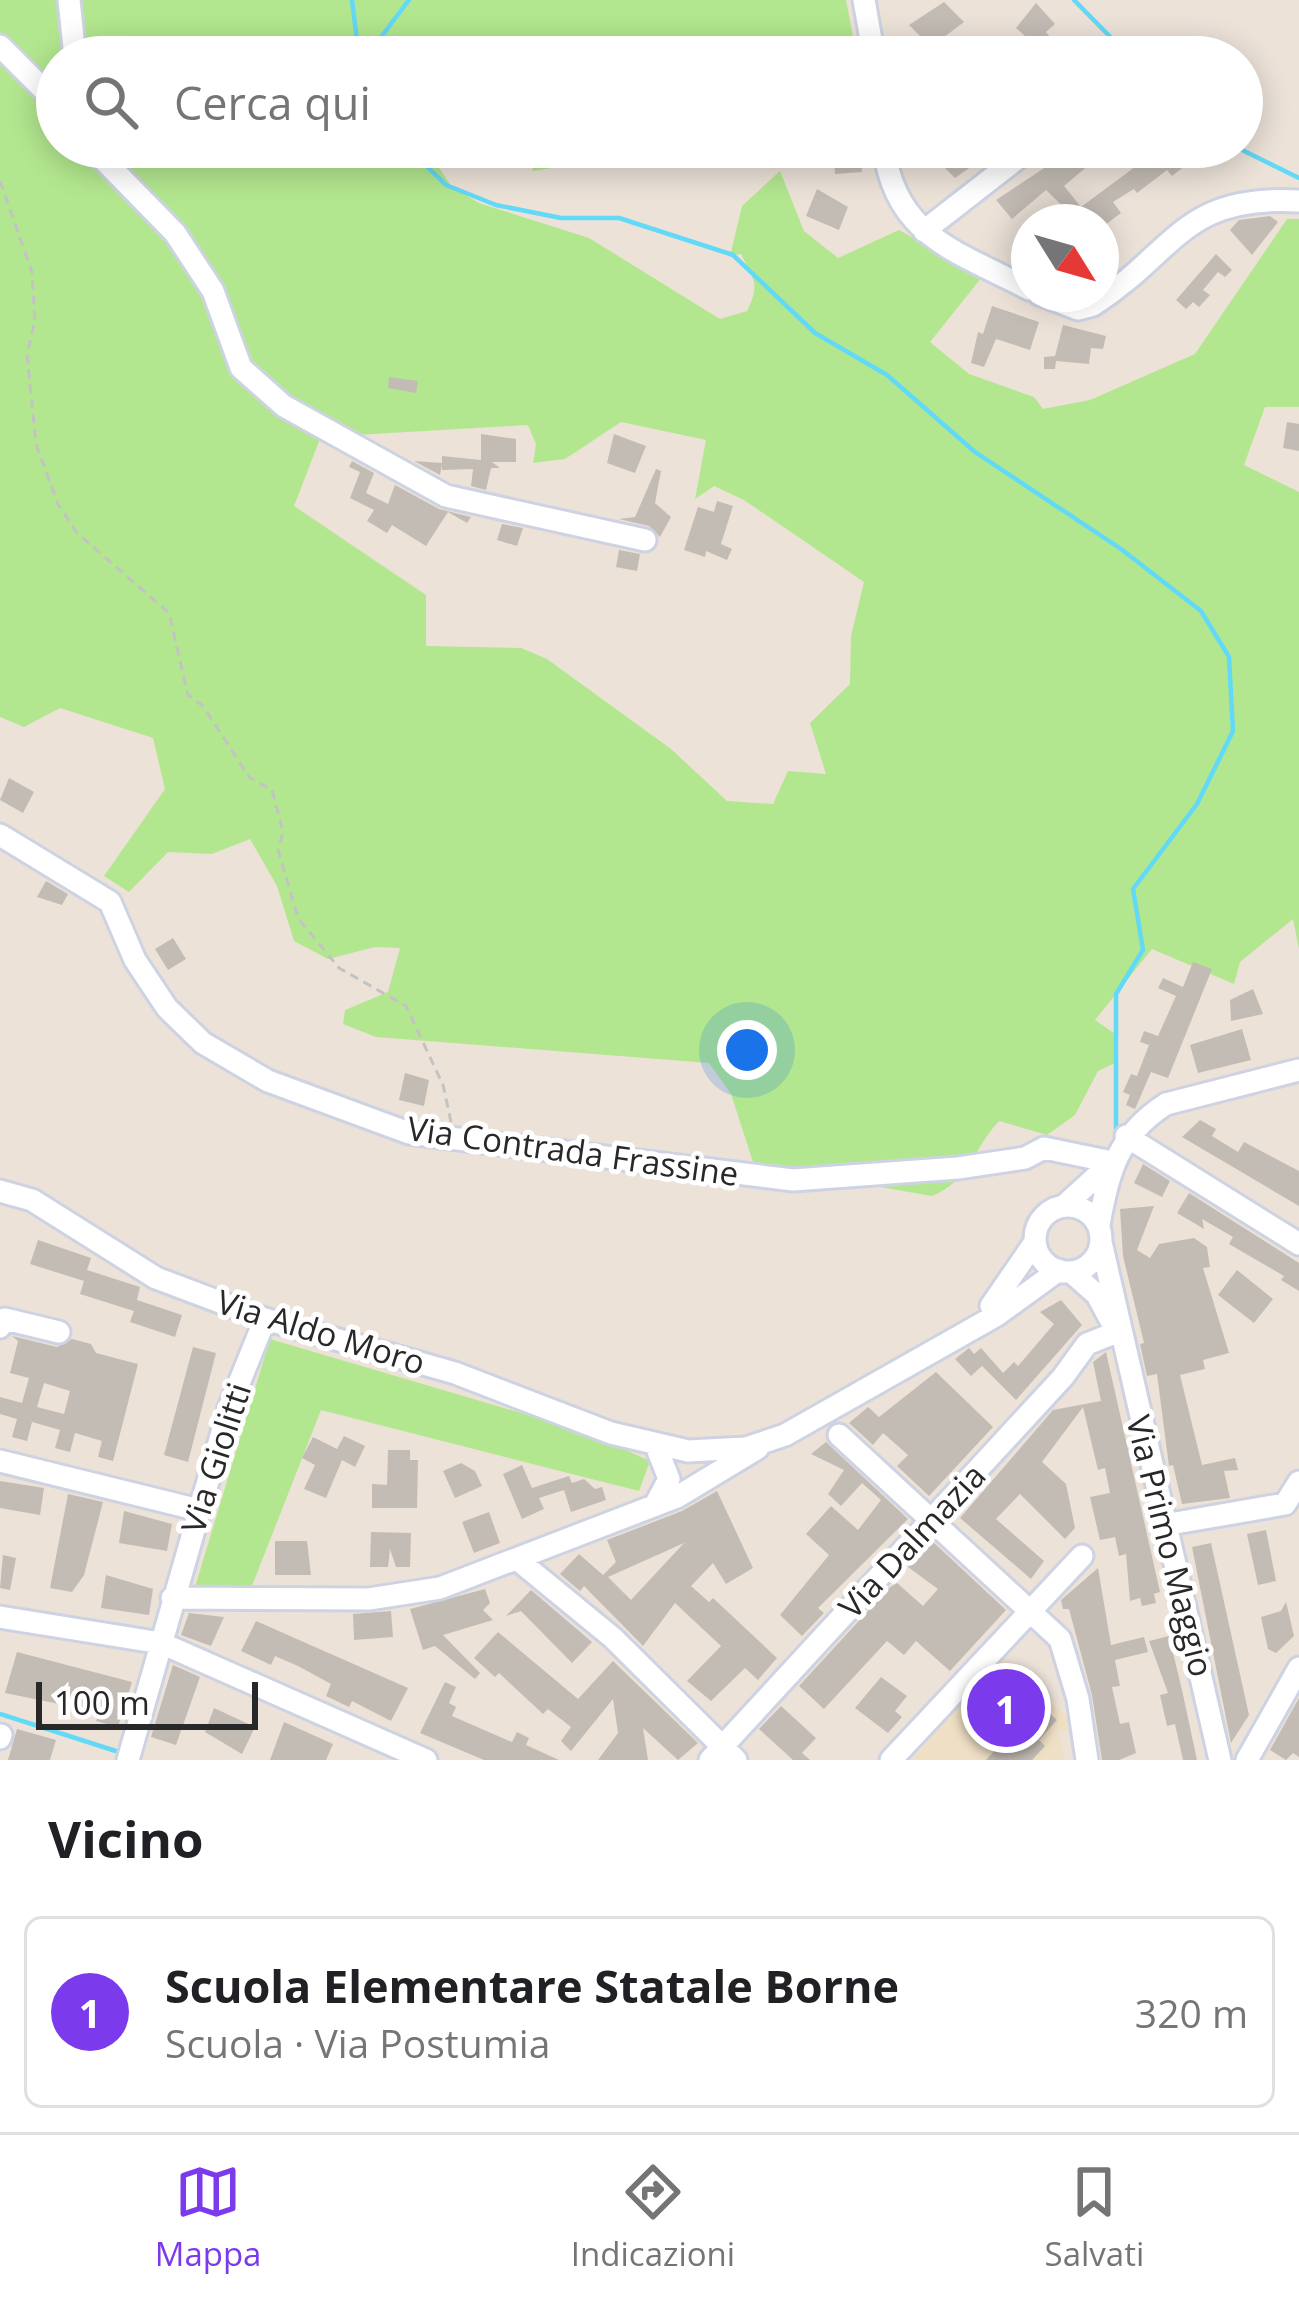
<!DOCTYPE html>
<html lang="it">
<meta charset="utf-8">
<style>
body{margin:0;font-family:"Open Sans",sans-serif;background:#f2f2f2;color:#202124}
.compass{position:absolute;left:1011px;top:204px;width:108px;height:108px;border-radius:50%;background:#fff;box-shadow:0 6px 30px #0003;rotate:127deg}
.scale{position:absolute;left:36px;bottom:30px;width:222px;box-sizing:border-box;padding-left:12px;border:6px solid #282828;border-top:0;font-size:33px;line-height:42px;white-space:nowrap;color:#282828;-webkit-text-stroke:9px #fff;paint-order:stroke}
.you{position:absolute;left:747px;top:1050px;width:42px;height:42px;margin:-30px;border:9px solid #fff;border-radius:50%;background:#1a73e8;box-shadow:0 0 0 18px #1a73e833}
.badge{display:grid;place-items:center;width:78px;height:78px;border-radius:50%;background:#7c3aed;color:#fff;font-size:39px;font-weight:700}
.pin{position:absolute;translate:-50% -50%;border:6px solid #fff;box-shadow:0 3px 12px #0006}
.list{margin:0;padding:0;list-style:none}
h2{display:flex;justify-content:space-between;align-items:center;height:156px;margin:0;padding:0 48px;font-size:51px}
h2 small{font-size:39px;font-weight:400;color:#757577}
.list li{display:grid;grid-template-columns:78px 1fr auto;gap:36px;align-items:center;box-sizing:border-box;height:192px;margin:0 24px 24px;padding:0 24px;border:3px solid #e0e0e0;border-radius:18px}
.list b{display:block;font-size:45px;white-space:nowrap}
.list p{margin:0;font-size:39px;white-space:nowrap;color:#757577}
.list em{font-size:39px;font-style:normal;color:#757577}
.icon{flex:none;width:66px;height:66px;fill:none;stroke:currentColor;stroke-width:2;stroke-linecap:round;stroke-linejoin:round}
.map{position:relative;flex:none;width:1299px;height:1760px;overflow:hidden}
.search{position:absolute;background:#fff;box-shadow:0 6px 30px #0003;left:36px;right:36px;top:36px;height:132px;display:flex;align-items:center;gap:30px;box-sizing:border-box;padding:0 42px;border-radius:66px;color:#757577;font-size:45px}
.sheet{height:372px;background:#fff}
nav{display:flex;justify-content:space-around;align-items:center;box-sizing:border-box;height:168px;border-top:3px solid #e0e0e0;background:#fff;font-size:33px;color:#757577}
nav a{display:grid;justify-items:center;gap:6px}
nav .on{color:#7c3aed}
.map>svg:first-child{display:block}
.education{fill:#efdfc5}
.green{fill:#b3e78f;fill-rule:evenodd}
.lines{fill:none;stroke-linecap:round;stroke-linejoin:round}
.stream{stroke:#62d9f7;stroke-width:4.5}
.building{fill:#c3bcb5;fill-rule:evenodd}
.minor-casing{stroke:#cdd3e2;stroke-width:27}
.path{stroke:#c3c3c3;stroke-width:3;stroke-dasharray:9 6;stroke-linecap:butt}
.minor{stroke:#fff;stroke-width:21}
.labels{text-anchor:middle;stroke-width:10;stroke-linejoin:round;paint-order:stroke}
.street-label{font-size:33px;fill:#282828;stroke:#fff}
</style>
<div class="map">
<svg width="1299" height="1760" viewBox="0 0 1299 1760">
<rect width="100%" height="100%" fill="#ece2d8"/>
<path class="education" d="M1000,1657L1069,1718L1070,1729L1059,1732L1065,1760H912Z"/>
<path class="green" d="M0,0H846L857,57H519L502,38L490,57H57V147H425L452,187L479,203L589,238L720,319L747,311C761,283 753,278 741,254L730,256L742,206L780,171L804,231L838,258L899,230L982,277L930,342L969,374L1034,397L1043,409L1090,400L1195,354L1287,219H1299V407H1265L1244,465L1299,492V949L1293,919L1240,962L1234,984L1152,949L1095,1020L1118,1036L1117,1062L1098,1071L1075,1115L1047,1135L999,1121C973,1149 969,1181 932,1196L754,1165L731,1094L709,1063L376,1037L343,1024L345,1010L388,992L400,948L375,947L328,959L294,941L277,886L250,839L212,854L168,852L129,892L104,876L165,789L153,738L60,708L24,727L0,717ZM621,422L706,440L695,499L714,486L744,500L864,582L851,636L850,684L810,723L826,774L788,771L773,804L727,801L671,749L547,659L521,648L426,646V595L294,506L323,431L356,435L528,425L536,444L533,463L565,459Z
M541,147H612L609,159L532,171Z
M270,1339L586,1432L650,1461L639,1491L321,1410L250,1591L195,1587Z"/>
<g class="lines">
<path class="stream" d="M352,0L359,57
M1074,0L1130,57
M366,57L409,0
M407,147L446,185L496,205L561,218H619L733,255L815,333L887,375L975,452L1121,549L1201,611L1229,657L1233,731L1197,804L1133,889L1143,950L1116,994V1129
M1236,147L1299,178
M0,1714L122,1753"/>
</g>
<path class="building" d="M944,2L964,22L931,47L909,25Z
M1036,3L1055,24L1046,32L1055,43L1044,53L1016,28Z
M941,147H968L979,161L955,178L938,161L947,155Z
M1076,147H1110L1064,186L1081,207L1155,152L1160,158L1173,147H1209L1172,176L1167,170L1137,193L1134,189L1113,202L1121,213L1101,228V222H1079L1046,190L1012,219L996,200Z
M861,153L862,172L835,174L834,155Z
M817,189L848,207L839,230L806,216Z
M1270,216L1278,222L1252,255L1230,230L1239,220Z
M1216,254L1232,270L1225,277L1218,272L1203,290L1210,295L1199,307L1193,302L1186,309L1176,300Z
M992,306L1039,322L1030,350L996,339L984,367L971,363L978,332L983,334Z
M1063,325L1106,336L1103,349L1091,348L1089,364L1056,361L1055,369H1044V357L1055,356Z
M389,377L418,381L416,393L388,388Z
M1287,422L1299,424V451L1283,448Z
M481,434L516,439V462H492L500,468H491L486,490L471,486L473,469L442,470V464L440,475L414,461L442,463V456L481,460Z
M614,434L646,446L635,473L607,463Z
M352,461L374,473L366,493L388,504L395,485L439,509L471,517L467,523L448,512L426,546L392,525L387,533L367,521L374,510L350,498L360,472L349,467Z
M656,469L661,471L655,503L671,517L660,537L649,526L619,519L635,517Z
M717,501L733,506L721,544L732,549L727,560L706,551L705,557L684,550L698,507L714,512Z
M502,524L523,528L517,546L497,540Z
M619,550L640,554L637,571L616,567Z
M9,778L34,792L23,813L0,800Z
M46,881L68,894L62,905L37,897Z
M173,938L186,959L168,970L155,949Z
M1193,962L1212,969L1168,1078L1151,1072L1135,1109L1126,1105L1130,1095L1123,1092L1131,1074L1137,1076L1149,1045L1140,1042L1144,1031L1158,1036L1176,996L1158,988L1163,978L1183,987Z
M1253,989L1263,1014L1231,1021L1230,1000Z
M1242,1029L1251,1060L1198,1073L1190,1045Z
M405,1073L429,1080L424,1106L399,1100Z
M1200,1120L1216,1129L1212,1136L1238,1152L1244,1142L1299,1171V1206L1182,1137Z
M1143,1164L1170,1181L1162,1197L1134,1183Z
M1189,1193L1299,1263V1291L1281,1280L1284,1276L1229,1244L1233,1237L1202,1219L1204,1229L1177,1213Z
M1154,1206L1137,1250L1150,1258L1159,1244L1194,1238L1207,1247L1210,1267L1203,1268L1229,1353L1203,1360L1205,1369L1180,1375L1202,1465L1235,1458L1238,1470L1224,1471L1230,1498L1182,1504L1173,1465L1169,1466L1157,1374L1147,1376L1140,1344L1144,1343L1123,1256L1120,1209Z
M38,1240L91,1258L87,1270L140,1287L137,1300L182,1315L175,1337L130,1322L134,1311L80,1294L84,1281L30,1264Z
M1237,1270L1273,1299L1254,1323L1218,1295Z
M1061,1300L1082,1325L1016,1400L982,1366L971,1376L955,1359L969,1348L974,1354L981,1348L1003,1373L1014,1362L1018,1366L1054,1324L1040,1312Z
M12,1336L57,1347L72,1339L91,1344L96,1353L138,1364L113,1461L98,1457L102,1441L75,1433L70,1452L55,1448L60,1430L32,1422L27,1441L12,1437L17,1419L0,1414V1397L22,1403L29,1378L10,1373L18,1341ZM44,1383L70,1391L64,1414L37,1407Z
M193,1347L216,1353L188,1462L164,1455Z
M1106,1352L1160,1592L1154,1594L1156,1603L1142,1606L1140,1598L1130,1601L1126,1554L1119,1556L1115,1537L1100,1540L1090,1497L1110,1493L1105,1468L1098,1470L1083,1407L1042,1462L1066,1484L1075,1528L1065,1539L1020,1494L996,1519L1044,1561L1031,1579L960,1518L1053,1410L1101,1401L1093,1362Z
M936,1372L993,1427L929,1496L897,1466L908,1455L883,1433L873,1445L849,1423L868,1407L879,1417Z
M344,1436L365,1446L355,1467L342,1460L326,1498L304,1489L315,1465L302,1458L313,1437L337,1449Z
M826,1442L908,1519L818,1608L824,1613L802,1636L780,1615L829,1555L806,1534L831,1506L858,1530L881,1500L862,1483L841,1506L828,1494L844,1470L811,1454Z
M388,1450H410V1460H418L417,1508H372V1484L387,1485Z
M461,1463L475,1471L482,1486L455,1498L443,1471Z
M522,1465L532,1488L569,1476L572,1483L584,1479L595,1489L602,1487L606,1500L571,1512L564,1490L539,1498L544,1509L522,1519L503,1474Z
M0,1481L44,1488L40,1515L0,1508Z
M717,1491L753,1568L726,1584L713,1563L691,1586L709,1602L713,1598L777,1658L758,1680L745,1668L711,1701L687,1681L721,1646L675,1603L643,1646L584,1586L580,1591L560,1574L579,1554L603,1575L616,1562L607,1540L682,1511ZM684,1543L631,1600L608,1577Z
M68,1494L103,1502L84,1575L72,1592L50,1588Z
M124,1511L172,1524L167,1551L119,1543Z
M489,1512L500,1543L474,1553L462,1522Z
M1266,1530L1276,1581L1258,1585L1247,1534Z
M371,1532L411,1533L410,1567H396L390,1549L388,1567H370Z
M275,1541H307L311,1575H275Z
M932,1541L1006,1610L950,1671L916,1641L904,1655L887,1641L824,1709L799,1686L889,1588L897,1583L923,1606L938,1589L908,1567Z
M1211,1543L1249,1715L1231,1743L1192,1547Z
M3,1555L16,1558L10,1590L0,1588Z
M1098,1568L1111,1645L1144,1637L1148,1652L1115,1660L1120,1686L1112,1687L1120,1724L1129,1722L1136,1753L1119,1760H1102L1092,1695L1069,1609H1063L1061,1600Z
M106,1575L153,1589L149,1615L101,1608Z
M485,1589L490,1603L483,1610L493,1620L443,1635L480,1673L475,1679L435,1646L423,1650L410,1609Z
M531,1590L592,1642L572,1663L521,1611L506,1616Z
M1286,1602L1294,1636L1276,1653L1268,1649L1261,1617L1281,1611Z
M391,1611L393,1637L354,1640L353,1614Z
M189,1613L224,1617L211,1646L181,1635Z
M256,1621L408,1688L391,1721L352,1701L349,1707L326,1696L331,1684L298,1666L275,1656L271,1665L241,1651Z
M498,1632L578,1699L613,1661L698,1743L678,1760L643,1728L648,1760H598L618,1733L613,1699L571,1751L561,1741L571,1727L548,1709L543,1714L499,1673L495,1677L474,1658Z
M1169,1636L1182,1690L1197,1760H1183L1175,1724L1167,1726L1160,1695L1168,1693L1149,1641Z
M17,1652L132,1682L118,1727L96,1721L99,1712L5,1693Z
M173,1665L200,1677L176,1745L151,1737Z
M1004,1671L1057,1720L1039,1740L1045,1746L1032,1760H986L1017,1726L995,1706L985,1716L973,1705Z
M881,1677L907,1696L895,1711L902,1717L888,1733L855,1708Z
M445,1682L456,1687L449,1703L456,1707L452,1716L512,1742L517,1732L529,1738L526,1745L559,1760H484L420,1733Z
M1299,1698V1757L1293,1753L1286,1760L1270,1750Z
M781,1706L816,1738L802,1753L810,1760H793L759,1729Z
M214,1708L255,1727L242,1754L205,1732Z
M284,1722L333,1744L326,1760H270Z
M17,1729L56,1740L50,1760H8Z"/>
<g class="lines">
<g class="minor-casing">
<path id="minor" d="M69,0L75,57
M864,0L874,57
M0,46L42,88L57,87
M91,147L175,233L213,291L241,368L284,406L446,496L645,540
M884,147C894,236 958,252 1029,289
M924,231L1032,147
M1039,294L1078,309L1093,305C1176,252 1182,194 1299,201
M0,835L110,902L135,960L167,1008L203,1043L268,1081L409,1133L793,1180L958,1168L1025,1158L1044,1148L1112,1162
M1126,1136L1299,1244
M0,1191L32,1200L156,1278L265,1319L455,1373L611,1433L688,1451L746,1448L785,1435L997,1315L1059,1270
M1064,1206L1111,1163
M1035 1239a33 33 0 1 1 66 0a33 33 0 1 1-66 0Z
M1099,1225C1108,1172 1118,1135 1166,1104L1299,1070
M1101,1242L1220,1760
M1071,1272L1097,1295L1111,1321
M991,1306L1035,1242
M0,1327L5,1319L59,1332
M839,1435L1060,1639L1078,1699L1087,1760
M0,1461L199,1510
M655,1505L669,1479L656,1446
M1164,1525L1285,1504L1299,1482
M518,1560L613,1638L736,1760
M172,1598L369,1599L440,1588L677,1497L758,1448
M0,1617L161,1643L426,1760
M0,1738L1,1735
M128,1760L229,1408L265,1319
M710,1760L1063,1377L1087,1344L1117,1332
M891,1760L1082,1556
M1247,1760L1299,1668"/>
</g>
<path class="path" d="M0,181L32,272L35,321L27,354L36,444L58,504L77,533L169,613L188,695L203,706L249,777L272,790L283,832L278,850L298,918L339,968L406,1006L443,1085L451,1122"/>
<use href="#minor" class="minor"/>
</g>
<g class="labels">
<g class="street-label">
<text transform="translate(573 1151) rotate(8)" y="12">Via Contrada Frassine</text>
<text transform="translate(321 1332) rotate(17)" y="12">Via Aldo Moro</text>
<text transform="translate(216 1458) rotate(-72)" y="12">Via Giolitti</text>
<text transform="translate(912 1541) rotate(-47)" y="12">Via Dalmazia</text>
<text transform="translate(1170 1546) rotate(76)" y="12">Via Primo Maggio</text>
</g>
</g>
</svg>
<svg class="compass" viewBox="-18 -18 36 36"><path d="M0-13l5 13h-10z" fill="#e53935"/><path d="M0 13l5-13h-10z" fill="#757577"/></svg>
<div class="scale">100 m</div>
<div class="you"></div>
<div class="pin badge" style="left:1006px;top:1708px">1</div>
<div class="search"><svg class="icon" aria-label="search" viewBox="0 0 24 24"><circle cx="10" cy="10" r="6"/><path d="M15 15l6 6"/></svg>Cerca qui</div>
</div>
<section class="sheet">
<h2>Vicino<small></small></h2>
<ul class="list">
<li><span class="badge">1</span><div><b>Scuola Elementare Statale Borne</b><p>Scuola · Via Postumia</p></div><em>320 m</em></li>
</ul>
</section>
<nav>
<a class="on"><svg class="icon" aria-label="map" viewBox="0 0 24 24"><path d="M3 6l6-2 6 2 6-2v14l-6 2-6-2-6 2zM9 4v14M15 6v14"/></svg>Mappa</a>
<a><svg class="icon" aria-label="directions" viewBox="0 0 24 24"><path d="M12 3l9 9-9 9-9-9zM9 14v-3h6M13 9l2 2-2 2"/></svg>Indicazioni</a>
<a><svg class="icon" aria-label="saved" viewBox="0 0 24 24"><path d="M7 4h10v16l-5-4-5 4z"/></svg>Salvati</a>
</nav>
